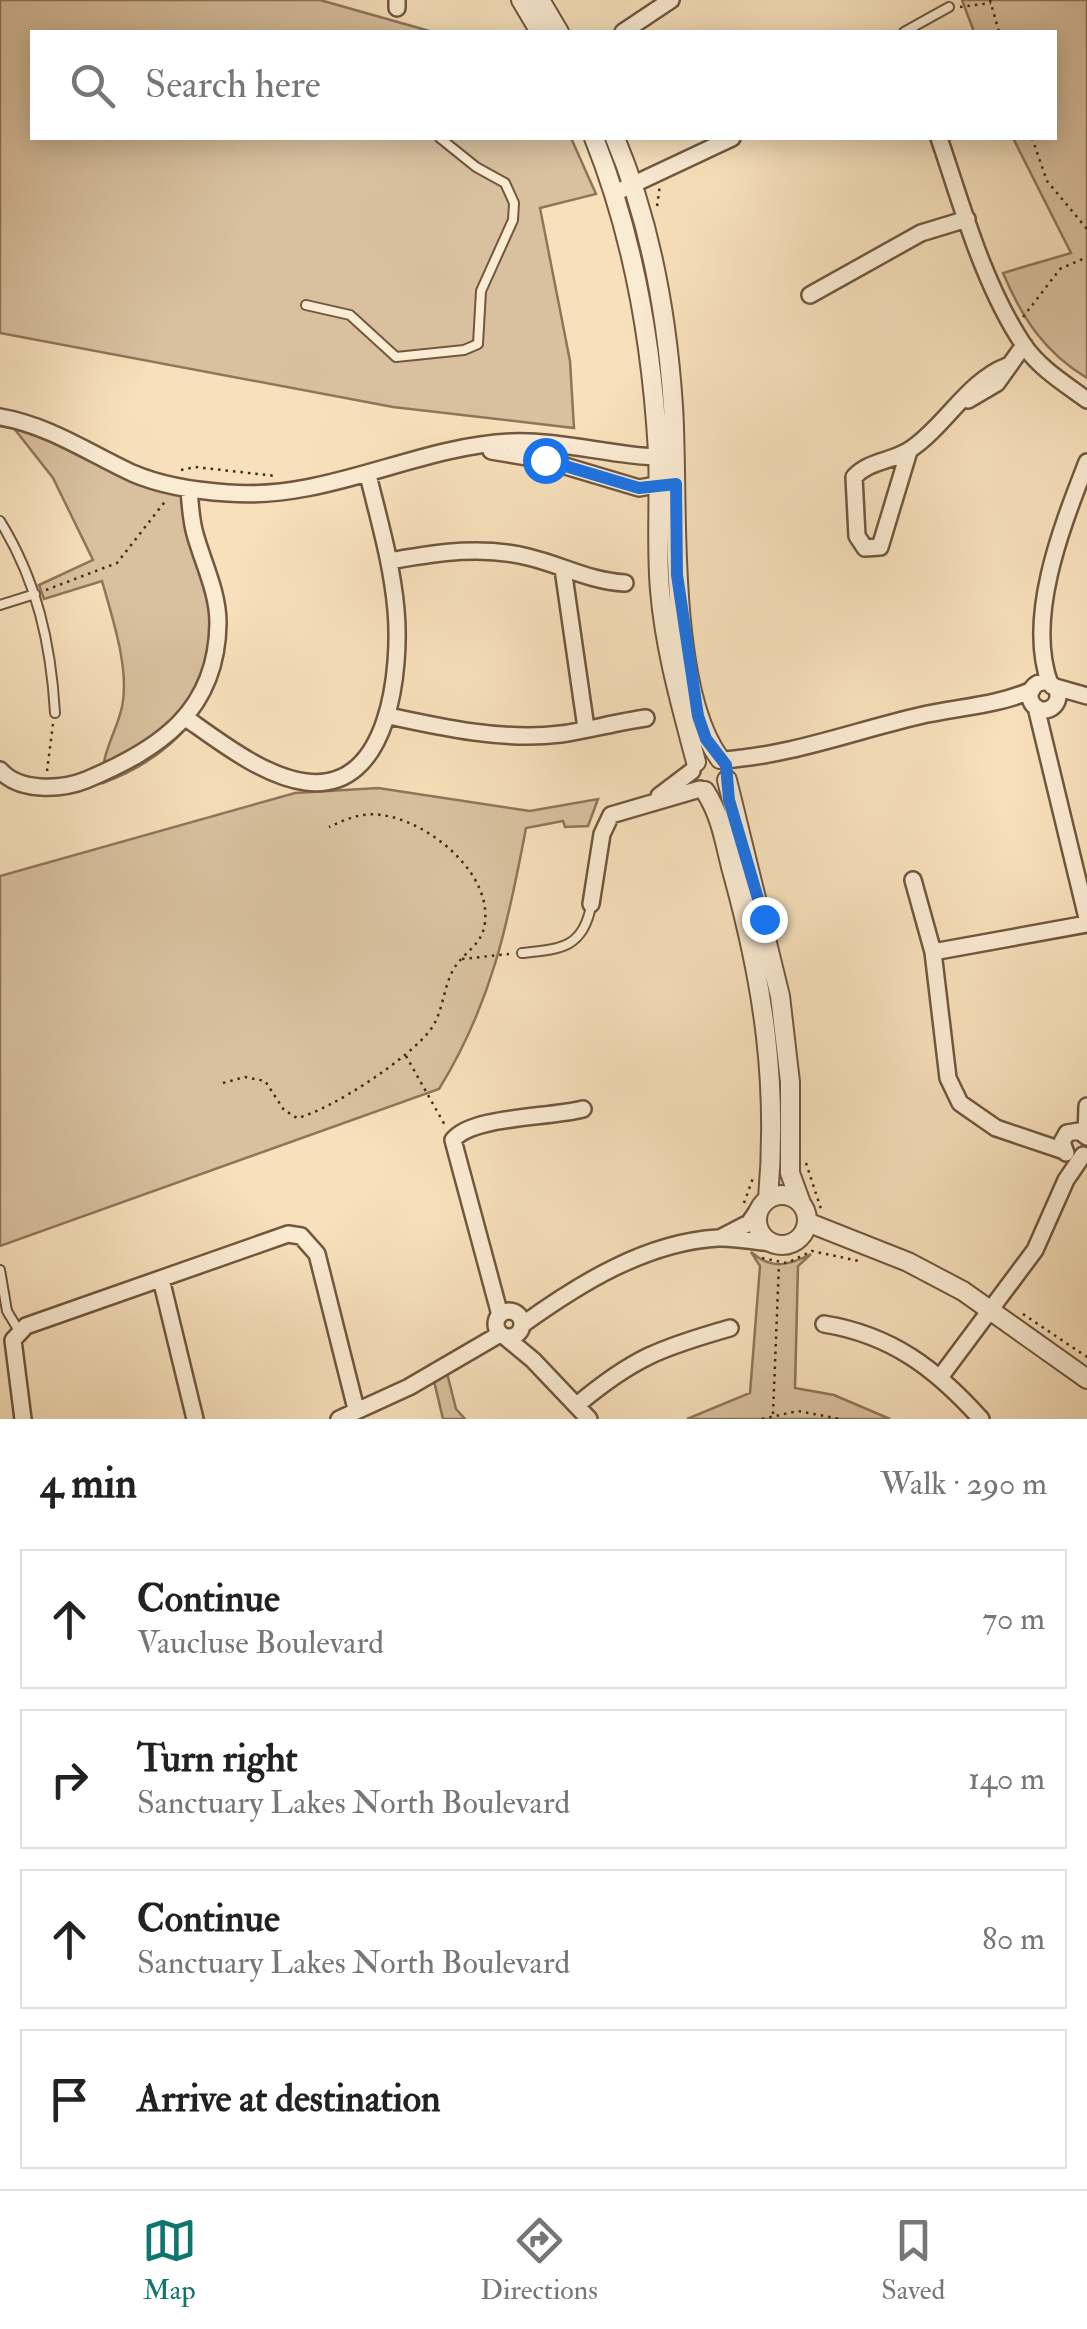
<!DOCTYPE html>
<meta charset="utf-8">
<style>
body{margin:0;font-family:"IM FELL Double Pica",serif;background:#f6f6f6;color:#222}
.stop{position:absolute;width:30px;height:30px;margin:-22px;border:8px solid #1a73e8;border-radius:50%;background:#fff}
.stop.end{background:#1a73e8;border-color:#fff;box-shadow:0 2px 10px #0008}
.list{margin:0;padding:0;list-style:none}
h2{display:flex;justify-content:space-between;align-items:center;height:130px;margin:0;padding:0 40px;font-size:42px}
h2 small{font-size:32px;font-weight:400;color:#767676}
.list li{display:grid;grid-template-columns:65px 1fr auto;gap:30px;align-items:center;box-sizing:border-box;height:140px;margin:0 20px 20px;padding:0 20px;border:2px solid #e0e0e0;border-radius:0px}
.list b{display:block;font-size:38px;white-space:nowrap}
.list p{margin:0;font-size:32px;white-space:nowrap;color:#767676}
.list em{font-size:32px;font-style:normal;color:#767676}
.icon{flex:none;width:55px;height:55px;fill:none;stroke:currentColor;stroke-width:2;stroke-linecap:round;stroke-linejoin:round}
.map{position:relative;flex:none;width:1087px;height:1419px;overflow:hidden}
.search{position:absolute;background:#fff;box-shadow:0 5px 25px #0003;left:30px;right:30px;top:30px;height:110px;display:flex;align-items:center;gap:25px;box-sizing:border-box;padding:0 35px;border-radius:0px;color:#767676;font-size:38px}
.sheet{height:770px;background:#fff}
nav{display:flex;justify-content:space-around;align-items:center;box-sizing:border-box;height:140px;border-top:2px solid #e0e0e0;background:#fff;font-size:28px;color:#767676}
nav a{display:grid;justify-items:center;gap:5px}
nav .on{color:#0f766e}
.map>svg:first-child{display:block}
.green{fill:#d9c19f;stroke:#90755a;stroke-width:2.5}
.lines{fill:none;stroke-linecap:round;stroke-linejoin:round}
.service-casing{stroke:#72573e;stroke-width:12}
.minor-casing{stroke:#72573e;stroke-width:20}
.tertiary-casing{stroke:#72573e;stroke-width:22}
.path{stroke:#462914;stroke-width:2.5;stroke-dasharray:2.5 5;stroke-linecap:butt}
.service{stroke:#faebd3;stroke-width:8}
.minor{stroke:#faebd3;stroke-width:15}
.tertiary{stroke:#faebd3;stroke-width:18}
.route{stroke:#1a73e8;stroke-width:12}
</style>
<div class="map">
<svg width="1087" height="1419" viewBox="0 0 1087 1419">
<rect width="100%" height="100%" fill="#f7e0bb"/>
<filter id="stains"><feTurbulence type="fractalNoise" baseFrequency=".002" numOctaves="4"/><feColorMatrix values="0 0 0 0 .2 0 0 0 0 .09 0 0 0 0 .02 0 0 0 .5 -.17"/></filter>
<radialGradient id="worn" r=".72"><stop offset=".6" stop-color="#630" stop-opacity="0"/><stop offset="1" stop-color="#630" stop-opacity=".3"/></radialGradient>
<path class="green" d="M0,0H320L433,32H32V138H571L596,194L540,208L570,361L574,428L393,407L0,333Z
M962,0H1087V378C1045,353 1022,318 1003,273L1071,253L1013,138H1054V32H974Z
M9,422L136,475L199,492C199,505 198,518 199,531C203,561 221,591 224,621C230,700 171,758 103,783C100,754 116,734 122,707C130,669 112,617 102,581L44,599L39,585L93,560L53,478Z
M378,788L530,811L598,799L588,826L565,827L563,821L526,828C508,924 491,1005 439,1089L0,1246V876L295,793Z
M751,1252C772,1270 788,1266 811,1254L798,1266L795,1388L834,1395L890,1419H687L750,1393L760,1266Z
M447,1373L456,1409L465,1419H443L434,1381Z"/>
<g class="lines">
<g class="service-casing">
<path id="service" d="M904,32L949,7
M306,305L350,315L396,357L464,350L478,344L481,291L513,220L514,203L505,183L476,167L440,138
M0,521C37,581 51,644 55,713
M0,605L35,594
M522,953C561,949 583,948 591,906
M0,1270L7,1311L19,1331"/>
</g>
<g class="minor-casing">
<path id="minor" d="M397,0V8
M623,32L671,0
M939,138C962,205 983,284 1023,344C1039,368 1064,383 1087,400
M615,193L732,138
M810,295L921,233L967,219
M968,400L997,383L1024,345
M0,417C48,425 89,453 132,473C162,486 197,491 228,493C327,501 416,446 511,442C565,440 617,458 670,457
M491,451L545,460L639,488L667,483
M909,451L880,547L865,548L857,536L854,477C870,460 892,462 911,449C945,426 968,381 1007,366
M389,561C437,553 480,545 528,557C562,565 589,581 625,583
M563,569L586,728
M1030 696a14 14 0 1 1 28 0a14 14 0 1 1-28 0Z
M1050,684C1025,617 1063,524 1087,462
M1052,686L1087,696
M1036,707L1087,918
M389,716C444,728 504,741 561,734C589,730 617,722 646,718
M186,718C220,742 265,777 306,782C391,793 401,666 396,610C392,564 379,520 368,475
M722,760C789,756 854,731 919,716C958,707 996,706 1032,690
M0,770C19,792 61,790 86,780C160,749 217,711 218,623C218,592 203,563 195,534C191,520 190,504 189,489
M659,796L692,771
M913,880L933,952L948,1078L960,1103L996,1128L1064,1151
M591,904L602,834L611,815L700,789
M933,952L1087,924
M1086,1135L1087,1106
M1066,1153L1062,1142L1067,1133L1079,1131L1087,1137
M720,1238L749,1223L758,1210
M161,1279L195,1419
M496 1324a13 13 0 1 1 26 0a13 13 0 1 1-26 0Z
M500,1315L453,1140C472,1116 548,1118 583,1109
M824,1324C892,1335 936,1369 981,1419
M522,1325C579,1284 646,1242 718,1238C736,1237 755,1242 773,1243
M504,1336L533,1360L589,1419
M941,1376L1035,1250L1066,1180L1083,1155
M577,1405C633,1358 660,1348 730,1328
M23,1419L13,1340L26,1326L288,1234L301,1236L317,1254L356,1409
M339,1419L409,1387L500,1334"/>
</g>
<g class="tertiary-casing">
<path id="tertiary" d="M521,0L540,32
M540,0L559,32
M594,138C634,238 652,345 658,452C660,498 656,544 660,590C665,650 681,705 696,762
M615,138C650,221 667,316 673,406C679,497 666,687 720,759
M727,780L780,996L790,1082V1173L801,1203
M705,791C723,819 725,847 734,878C764,988 778,1085 768,1199
M757 1220a25 25 0 1 1 50 0a25 25 0 1 1-50 0Z
M807,1222L908,1262L963,1291L1087,1379"/>
</g>
<path class="path" d="M990,0L999,32
M960,7L991,3
M1032,138L1047,181L1087,229
M657,206L660,185
M1023,317L1060,269L1087,257
M181,470L195,467L276,476
M46,590L117,563L167,499
M47,771L53,724
M462,959L509,954
M406,1056L446,1127
M223,1083L245,1077L265,1081L284,1110L297,1118C331,1110 410,1058 431,1029C443,1012 443,990 452,972C462,952 483,946 485,922C491,871 426,820 381,815C362,812 346,819 329,827
M806,1163L822,1212
M744,1203L753,1178
M762,1258L787,1263L812,1251L859,1261
M1023,1314L1087,1357
M773,1414L779,1264
M762,1419L798,1411L840,1419"/>
<use href="#service" class="service"/>
<use href="#minor" class="minor"/>
<use href="#tertiary" class="tertiary"/>
</g>
<g class="lines">
<path class="route" d="M545,460L639,488L676,484L677,575L698,716L706,739L726,765L729,800L764,919"/>
</g>
<rect width="100%" height="100%" filter="url(#stains)"/>
<rect width="100%" height="100%" fill="url(#worn)"/>
</svg>
<div class="stop" style="left:545px;top:460px"></div>
<div class="stop end" style="left:764px;top:919px"></div>
<div class="search"><svg class="icon" aria-label="search" viewBox="0 0 24 24"><circle cx="10" cy="10" r="6"/><path d="M15 15l6 6"/></svg>Search here</div>
</div>
<section class="sheet">
<h2>4 min<small>Walk · 290 m</small></h2>
<ul class="list">
<li><svg class="icon" aria-label="ahead" viewBox="0 0 24 24"><path d="M12 20V5M6 11l6-6 6 6"/></svg><div><b>Continue</b><p>Vaucluse Boulevard</p></div><em>70 m</em></li>
<li><svg class="icon" aria-label="right" viewBox="0 0 24 24"><path d="M7 20v-9h11M14 6l5 5-5 5"/></svg><div><b>Turn right</b><p>Sanctuary Lakes North Boulevard</p></div><em>140 m</em></li>
<li><svg class="icon" aria-label="ahead" viewBox="0 0 24 24"><path d="M12 20V5M6 11l6-6 6 6"/></svg><div><b>Continue</b><p>Sanctuary Lakes North Boulevard</p></div><em>80 m</em></li>
<li><svg class="icon" aria-label="arrive" viewBox="0 0 24 24"><path d="M6 21V4h12l-3 4 3 4H6"/></svg><div><b>Arrive at destination</b></div></li>
</ul>
</section>
<nav>
<a class="on"><svg class="icon" aria-label="map" viewBox="0 0 24 24"><path d="M3 6l6-2 6 2 6-2v14l-6 2-6-2-6 2zM9 4v14M15 6v14"/></svg>Map</a>
<a><svg class="icon" aria-label="directions" viewBox="0 0 24 24"><path d="M12 3l9 9-9 9-9-9zM9 14v-3h6M13 9l2 2-2 2"/></svg>Directions</a>
<a><svg class="icon" aria-label="saved" viewBox="0 0 24 24"><path d="M7 4h10v16l-5-4-5 4z"/></svg>Saved</a>
</nav>
